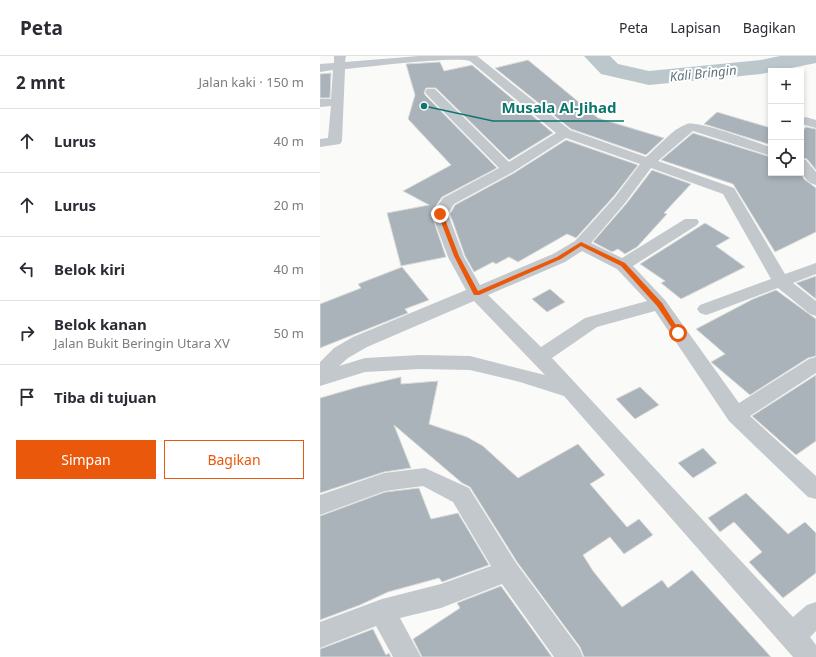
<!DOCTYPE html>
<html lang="id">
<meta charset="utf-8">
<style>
body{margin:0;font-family:"Noto Sans",sans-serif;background:#f2f2f3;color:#2b2b33}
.controls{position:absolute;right:12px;top:12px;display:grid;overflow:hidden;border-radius:0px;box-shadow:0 2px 6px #0003}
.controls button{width:36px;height:36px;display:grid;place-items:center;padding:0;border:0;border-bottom:1px solid #e1e1e2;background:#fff;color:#2b2b33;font:20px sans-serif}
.stop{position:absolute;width:12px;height:12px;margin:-9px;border:3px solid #ea580c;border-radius:50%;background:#fff}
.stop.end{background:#ea580c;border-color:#fff;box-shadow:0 1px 4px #0008}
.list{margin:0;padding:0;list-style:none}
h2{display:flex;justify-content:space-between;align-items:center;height:52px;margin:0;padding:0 16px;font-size:17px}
h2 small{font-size:13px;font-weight:400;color:#7c7c81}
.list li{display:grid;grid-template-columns:26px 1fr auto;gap:12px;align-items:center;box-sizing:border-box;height:64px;padding:0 16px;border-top:1px solid #e1e1e2}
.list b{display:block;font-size:15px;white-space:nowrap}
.list p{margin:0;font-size:13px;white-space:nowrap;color:#7c7c81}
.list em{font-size:13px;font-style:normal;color:#7c7c81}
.actions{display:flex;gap:8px;padding:12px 16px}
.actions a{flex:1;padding:9px 0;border:1px solid #ea580c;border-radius:0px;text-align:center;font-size:14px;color:#ea580c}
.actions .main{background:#ea580c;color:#fff}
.icon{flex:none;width:22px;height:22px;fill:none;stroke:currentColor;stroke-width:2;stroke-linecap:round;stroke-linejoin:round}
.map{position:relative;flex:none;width:496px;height:601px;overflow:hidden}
header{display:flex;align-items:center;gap:24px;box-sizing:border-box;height:56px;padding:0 20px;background:#fff;border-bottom:1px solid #e1e1e2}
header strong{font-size:19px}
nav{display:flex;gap:22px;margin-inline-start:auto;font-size:14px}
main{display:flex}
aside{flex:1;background:#fff}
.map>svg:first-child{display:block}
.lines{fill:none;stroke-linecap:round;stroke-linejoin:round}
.river{fill:#bbc7cb;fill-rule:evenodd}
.building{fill:#aab3b9;stroke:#dcdcda}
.street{fill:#c3c8cc;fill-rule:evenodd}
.route{fill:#ea580c}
.labels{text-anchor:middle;stroke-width:4;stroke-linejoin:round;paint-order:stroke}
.far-water-label{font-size:13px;font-style:italic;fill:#60757c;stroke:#fff}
.leader{fill:none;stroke:#0f766e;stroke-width:1.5}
.callout-dot{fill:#0f766e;stroke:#fff;stroke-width:1.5}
.callout-label{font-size:15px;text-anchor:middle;font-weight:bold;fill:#0f766e;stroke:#fff;stroke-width:4;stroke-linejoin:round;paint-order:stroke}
</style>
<header>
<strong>Peta</strong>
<nav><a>Peta</a><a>Lapisan</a><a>Bagikan</a></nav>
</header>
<main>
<aside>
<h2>2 mnt<small>Jalan kaki · 150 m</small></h2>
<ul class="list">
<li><svg class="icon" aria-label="ahead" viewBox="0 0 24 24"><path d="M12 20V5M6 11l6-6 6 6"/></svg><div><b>Lurus</b></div><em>40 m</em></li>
<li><svg class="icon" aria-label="ahead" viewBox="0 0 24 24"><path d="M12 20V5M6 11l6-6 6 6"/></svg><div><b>Lurus</b></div><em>20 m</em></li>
<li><svg class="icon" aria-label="left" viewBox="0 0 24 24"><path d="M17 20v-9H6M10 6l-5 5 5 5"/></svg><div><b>Belok kiri</b></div><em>40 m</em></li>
<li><svg class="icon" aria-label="right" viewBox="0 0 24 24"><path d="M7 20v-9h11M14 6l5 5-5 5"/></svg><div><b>Belok kanan</b><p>Jalan Bukit Beringin Utara XV</p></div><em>50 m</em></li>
<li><svg class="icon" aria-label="arrive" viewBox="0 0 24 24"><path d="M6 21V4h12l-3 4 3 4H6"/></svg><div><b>Tiba di tujuan</b></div></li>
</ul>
<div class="actions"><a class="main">Simpan</a><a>Bagikan</a></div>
</aside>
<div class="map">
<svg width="496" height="601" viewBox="0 0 496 601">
<rect width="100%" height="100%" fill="#fafaf8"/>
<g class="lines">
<path class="river" d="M264,0H290L298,8L329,15L441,4L460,0H496V7L441,18L329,29L281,18Z"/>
</g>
<path class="building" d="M208,4L278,62L344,82L326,99L251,73L175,12Z
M120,6L124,15L152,9L233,77L189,104L116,32H106L104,37L106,40L177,112L122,141L111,157L126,201L81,210L67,157L109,149L83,135L131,109L88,63L95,39L86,8Z
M11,17L10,42H0V18Z
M397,56L451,72V89L384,68Z
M486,71L496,73V114L487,103L481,102V77Z
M373,77L451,101V117L481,116L484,123L496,132V176L455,196L413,128L341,104Z
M246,84L318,109L294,140L256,182L247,178L198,206L189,201L176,208L173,206L154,216L145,200L130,158L135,149L194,117Z
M332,114L371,128L344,157L347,158L317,191L305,198L298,193L292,196L273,186L306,148Z
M385,167L410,182L396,190L425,211L361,243L341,227L345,225L320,208Z
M82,211L109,244L85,253L88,257L0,292V248L41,232L38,228Z
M496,220V243L476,227Z
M230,233L245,246L227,256L212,243Z
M456,234L496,263V300L488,302L430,339L391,306L405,298L376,273L433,243Z
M496,319V385L476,399L432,360Z
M81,321V328L118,325L109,368L147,381L163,390L198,422L258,388L285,419L270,428L307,471L319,463L333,479L304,498L290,481L263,499L273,515L302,551L342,524L348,532L372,514L451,601H264L260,591L197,506L150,431L142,427L74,369L91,412L64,416L0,437V342L38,331Z
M320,331L339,349L315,363L296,343Z
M383,392L397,407L373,422L358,407Z
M99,432L111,463L138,457L169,509L122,526L119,522L68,536L40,549L0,564V460L65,436Z
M426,437L468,478L485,466L496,477V517L463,542L429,506L442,496L414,466L400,476L388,462Z
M181,530L232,601H102L93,583L140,552L137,547Z
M53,573L66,599L69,597L71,601H0V593Z"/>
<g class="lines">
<path class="street" d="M14,0H26L25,6L99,0H157L250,74L326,101C338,91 352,73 367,68C379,64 436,87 451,91V100L373,75L338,105L414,132L465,218L496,207V218L473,227L496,245V260L490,258L458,232L392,257L386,259L380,257L377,253L380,249L451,223L403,138L331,112L305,147L271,187L302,202L365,163H377L379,166L377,169L313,210L345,244L419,347L489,303L496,301V317L430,360L496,420V443L488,441L409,365L335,255L277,271L232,302L473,561L487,549L496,546V575L490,581L496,589V601H473L244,340L200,326L150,314L100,313L45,316L0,330V306L14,292L33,281L146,234L128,201L112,158L123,142L179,112L107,39L105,36L107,33H115L189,106L236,77L150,5C136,0 46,11 25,13L22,85L20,88L0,91V83L8,82L11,50L0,51V43H11L13,14L0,16V8L14,7ZM246,82L320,108L295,141L255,185L233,198L160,229L144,201L128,158L134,148L193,116ZM262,195L297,213L327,245L265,262L221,291L168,239L245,206ZM154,245L225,319L150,300L100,299L45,302L19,310L28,302L47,291Z
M486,61L496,64V72L481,68V63Z
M481,103L486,104L496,116V129C483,126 481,114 481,103Z
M105,412L149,432L196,507L259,592L263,601H234L182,528L121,552L80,562L101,601H73L56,570L0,592V566L62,543L121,528L171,510L133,446L103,430L65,435L0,459V439L64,417Z"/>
</g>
<path class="route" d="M120,157L123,158L139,200L158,235L237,201L261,186L305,207L342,247L361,277L356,278L337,250L301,210L261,190L241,203L159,239H154L134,200L118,158Z"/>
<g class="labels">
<g class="far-water-label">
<text transform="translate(383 17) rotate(-6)" y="5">Kali Bringin</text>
</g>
</g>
<path class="leader" d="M104 50L173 65H304"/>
<circle class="callout-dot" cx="104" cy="50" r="4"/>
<g class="callout-label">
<text x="239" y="57">Musala Al-Jihad</text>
</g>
</svg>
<div class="controls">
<button>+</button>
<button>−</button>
<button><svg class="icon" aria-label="locate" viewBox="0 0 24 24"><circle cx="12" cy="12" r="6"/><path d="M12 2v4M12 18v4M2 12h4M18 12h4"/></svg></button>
</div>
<div class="stop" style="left:358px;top:277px"></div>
<div class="stop end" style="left:120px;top:158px"></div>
</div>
</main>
